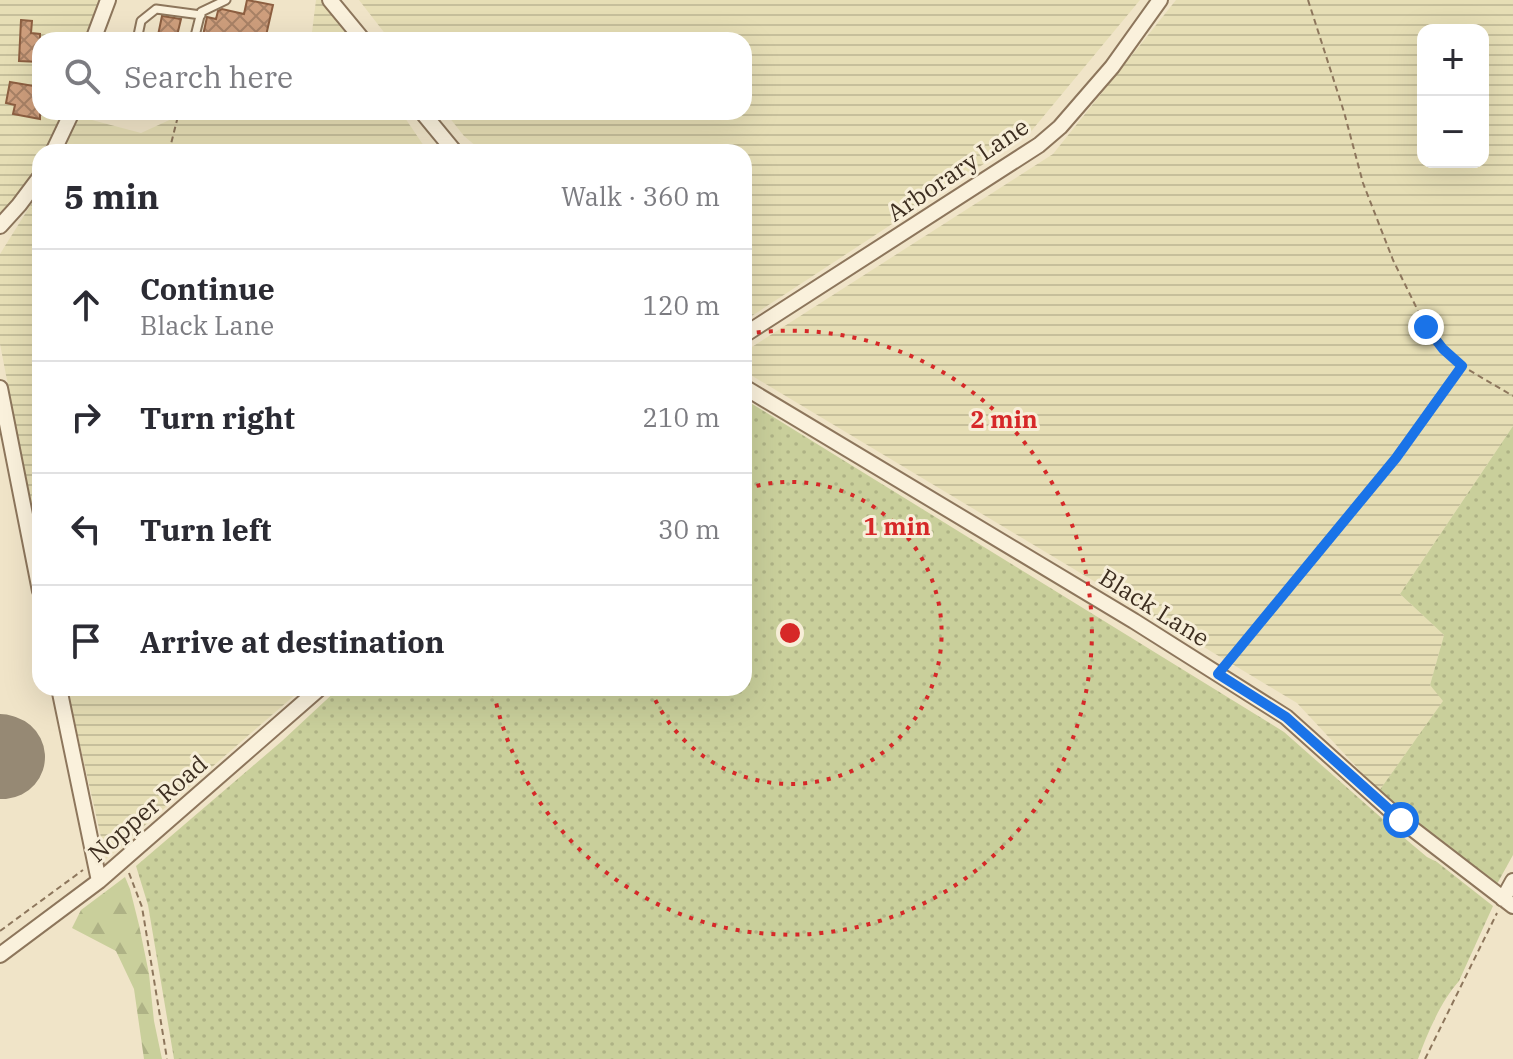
<!DOCTYPE html>
<meta charset="utf-8">
<style>
body{margin:0;font-family:"IBM Plex Serif",serif;background:#f7f7f7;color:#2b2b33}
.controls{position:absolute;right:24px;top:24px;display:grid;overflow:hidden;border-radius:16px;box-shadow:0 8px 32px #0002}
.controls button{width:72px;height:72px;display:grid;place-items:center;padding:0;border:0;border-bottom:2px solid #e1e1e2;background:#fff;color:#2b2b33;font:40px sans-serif}
.stop{position:absolute;width:24px;height:24px;margin:-18px;border:6px solid #1a73e8;border-radius:50%;background:#fff}
.stop.end{background:#1a73e8;border-color:#fff;box-shadow:0 2px 8px #0008}
.list{margin:0;padding:0;list-style:none}
h2{display:flex;justify-content:space-between;align-items:center;height:104px;margin:0;padding:0 32px;font-size:34px}
h2 small{font-size:26px;font-weight:400;color:#7c7c81}
.list li{display:grid;grid-template-columns:52px 1fr auto;gap:24px;align-items:center;box-sizing:border-box;height:112px;padding:0 32px;border-top:2px solid #e1e1e2}
.list b{display:block;font-size:30px;white-space:nowrap}
.list p{margin:0;font-size:26px;white-space:nowrap;color:#7c7c81}
.list em{font-size:26px;font-style:normal;color:#7c7c81}
.icon{flex:none;width:44px;height:44px;fill:none;stroke:currentColor;stroke-width:2;stroke-linecap:round;stroke-linejoin:round}
.map{position:relative;flex:none;width:1513px;height:1059px;overflow:hidden}
.search{position:absolute;background:#fff;box-shadow:0 8px 32px #0002;left:32px;top:32px;width:720px;height:88px;display:flex;align-items:center;gap:20px;box-sizing:border-box;padding:0 28px;border-radius:24px;color:#7c7c81;font-size:30px}
.panel{position:absolute;background:#fff;box-shadow:0 8px 32px #0002;left:32px;top:144px;width:720px;height:552px;border-radius:24px}
.map>svg:first-child{display:block}
.farmland{fill:url(#farmland-rules);fill-rule:evenodd}
.grass{fill:url(#grass-dots)}
.forest{fill:url(#forest-firs)}
.lines{fill:none;stroke-linecap:round;stroke-linejoin:round}
.runway{stroke:#968974;stroke-width:84}
.building{fill:url(#building-cross-hatch);stroke:#8d5f41;stroke-width:2}
.lane-casing{stroke:#8d765c;stroke-width:11}
.street-casing{stroke:#8d765c;stroke-width:18}
.path{stroke:#8d765c;stroke-width:2;stroke-dasharray:6 4;stroke-linecap:butt}
.lane{stroke:#faf1dc;stroke-width:7}
.street{stroke:#faf1dc;stroke-width:14}
.route{stroke:#1a73e8;stroke-width:10}
.ring{fill:none;stroke:#d62828;stroke-width:4;stroke-dasharray:4 8}
.labels{text-anchor:middle;stroke-width:6;stroke-linejoin:round;paint-order:stroke}
.street-label{font-size:24px;fill:#3d2e20;stroke:#f7eed8}
.centre{fill:#d62828;stroke:#f7eed8;stroke-width:4}
.ring-label{font-size:24px;text-anchor:middle;font-weight:bold;fill:#d62828;stroke:#f7eed8;stroke-width:6;stroke-linejoin:round;paint-order:stroke}
</style>
<div class="map">
<svg width="1513" height="1059" viewBox="0 0 1513 1059">
<defs>
<pattern id="farmland-rules" width="6" height="5" patternUnits="userSpaceOnUse" patternTransform="scale(2)"><rect width="6" height="5" fill="#e6deb5"/><path d="M0 2.5h6" fill="none" stroke="#c6bf9b"/></pattern>
<pattern id="grass-dots" width="8" height="8" patternUnits="userSpaceOnUse" patternTransform="scale(2)"><rect width="8" height="8" fill="#c9cf9b"/><path d="M2 2h.1M6 6h.1" fill="none" stroke="#aeb285" stroke-width="1.8" stroke-linecap="round"/></pattern>
<pattern id="forest-firs" width="22" height="20" patternUnits="userSpaceOnUse" patternTransform="scale(2)"><rect width="22" height="20" fill="#c9cf9b"/><path d="M5 1l3.5 6h-7zM16 11l3.5 6h-7z" fill="#aeb285"/></pattern>
<pattern id="building-cross-hatch" width="8" height="8" patternUnits="userSpaceOnUse" patternTransform="scale(2)"><rect width="8" height="8" fill="#cf9f7d"/><path d="M0 0l8 8M0 8l8-8" fill="none" stroke="#a98266"/></pattern>
</defs>
<rect width="100%" height="100%" fill="#f0e4c8"/>
<path class="farmland" d="M0,0H101L87,40H40V112H67L47,152H40V166L38,171L0,219Z
M316,0H323L351,40H311Z
M359,0H1140L1028,135L744,321V152H483L464,136L445,112H744V40H390Z
M1176,0H1513V426L1400,594L1444,635L1430,685L1444,700L1379,791L1297,703L744,371V352L1053,154ZM1423,30H1483V162H1423Z
M178,112H401L428,152H59L77,116L141,133L176,117Z
M40,190V551L0,344V254Z
M67,688H303L106,859Z"/>
<path class="grass" d="M744,399L1284,732L1402,836L1427,857L1437,862L1493,906L1459,981C1441,1001 1427,1034 1418,1059H174L148,905L136,866L282,741L339,688H744Z
M1513,426V855L1497,884L1429,838L1379,791L1443,701L1430,685L1444,635L1400,594Z"/>
<path class="forest" d="M125,877L130,889L139,925L149,974L154,1021L162,1059H144L134,989L116,951L72,928L81,910Z"/>
<g class="lines">
<path class="runway" d="M0,756L3,757"/>
</g>
<path class="building" d="M247,0L273,5L265,40H202L207,17L216,19L218,11L222,9L244,14Z
M162,16L181,19L176,40H157Z
M21,20L32,21L31,33L40,34V62L19,61Z
M10,82L40,87V119L13,114L15,105L6,103Z"/>
<g class="lines">
<g class="lane-casing">
<path id="lane" d="M137,40L141,21L156,9L201,15
M194,40L201,12L226,0"/>
</g>
<g class="street-casing">
<path id="street" d="M330,0L363,40
M93,40L108,0
M422,112L455,152
M53,152L72,112
M0,226L19,205L40,177
M744,335L1039,145L1060,127L1112,67L1160,0
M744,387L1134,621L1286,717L1401,820L1513,906
M0,388L40,591
M59,688L99,881
M1503,899L1513,881
M0,955L99,881L320,688"/>
</g>
<path class="path" d="M1308,0L1344,112L1363,183L1393,260L1426,327L1443,349L1462,366L1513,396
M169,152L179,112
M32,208L40,209
M1227,663L1396,458L1461,367
M129,873L142,907L167,1059
M0,931L83,870
M1425,1059L1497,913"/>
<use href="#lane" class="lane"/>
<use href="#street" class="street"/>
</g>
<g class="lines">
<path class="route" d="M1401,820L1286,717L1218,674L1396,458L1462,366L1443,349L1426,327"/>
</g>
<g class="ring">
<path d="M745 489A151 151 0 1 1 650 688"/>
<path d="M745 334A302 302 0 1 1 493 688"/>
</g>
<g class="labels">
<g class="street-label">
<text transform="translate(958 170) rotate(-34)" y="8">Arborary Lane</text>
<text transform="translate(1154 608) rotate(32)" y="8">Black Lane</text>
<text transform="translate(148 809) rotate(-41)" y="8">Nopper Road</text>
</g>
</g>
<circle cx="790" cy="633" r="12" class="centre"/>
<g class="ring-label">
<text x="1004" y="428">2 min</text>
<text x="897" y="535">1 min</text>
</g>
</svg>
<div class="controls">
<button>+</button>
<button>−</button>
</div>
<div class="stop" style="left:1401px;top:820px"></div>
<div class="stop end" style="left:1426px;top:327px"></div>
<div class="search"><svg class="icon" aria-label="search" viewBox="0 0 24 24"><circle cx="10" cy="10" r="6"/><path d="M15 15l6 6"/></svg>Search here</div>
<section class="panel">
<h2>5 min<small>Walk · 360 m</small></h2>
<ul class="list">
<li><svg class="icon" aria-label="ahead" viewBox="0 0 24 24"><path d="M12 20V5M6 11l6-6 6 6"/></svg><div><b>Continue</b><p>Black Lane</p></div><em>120 m</em></li>
<li><svg class="icon" aria-label="right" viewBox="0 0 24 24"><path d="M7 20v-9h11M14 6l5 5-5 5"/></svg><div><b>Turn right</b></div><em>210 m</em></li>
<li><svg class="icon" aria-label="left" viewBox="0 0 24 24"><path d="M17 20v-9H6M10 6l-5 5 5 5"/></svg><div><b>Turn left</b></div><em>30 m</em></li>
<li><svg class="icon" aria-label="arrive" viewBox="0 0 24 24"><path d="M6 21V4h12l-3 4 3 4H6"/></svg><div><b>Arrive at destination</b></div></li>
</ul>
</section>
</div>
